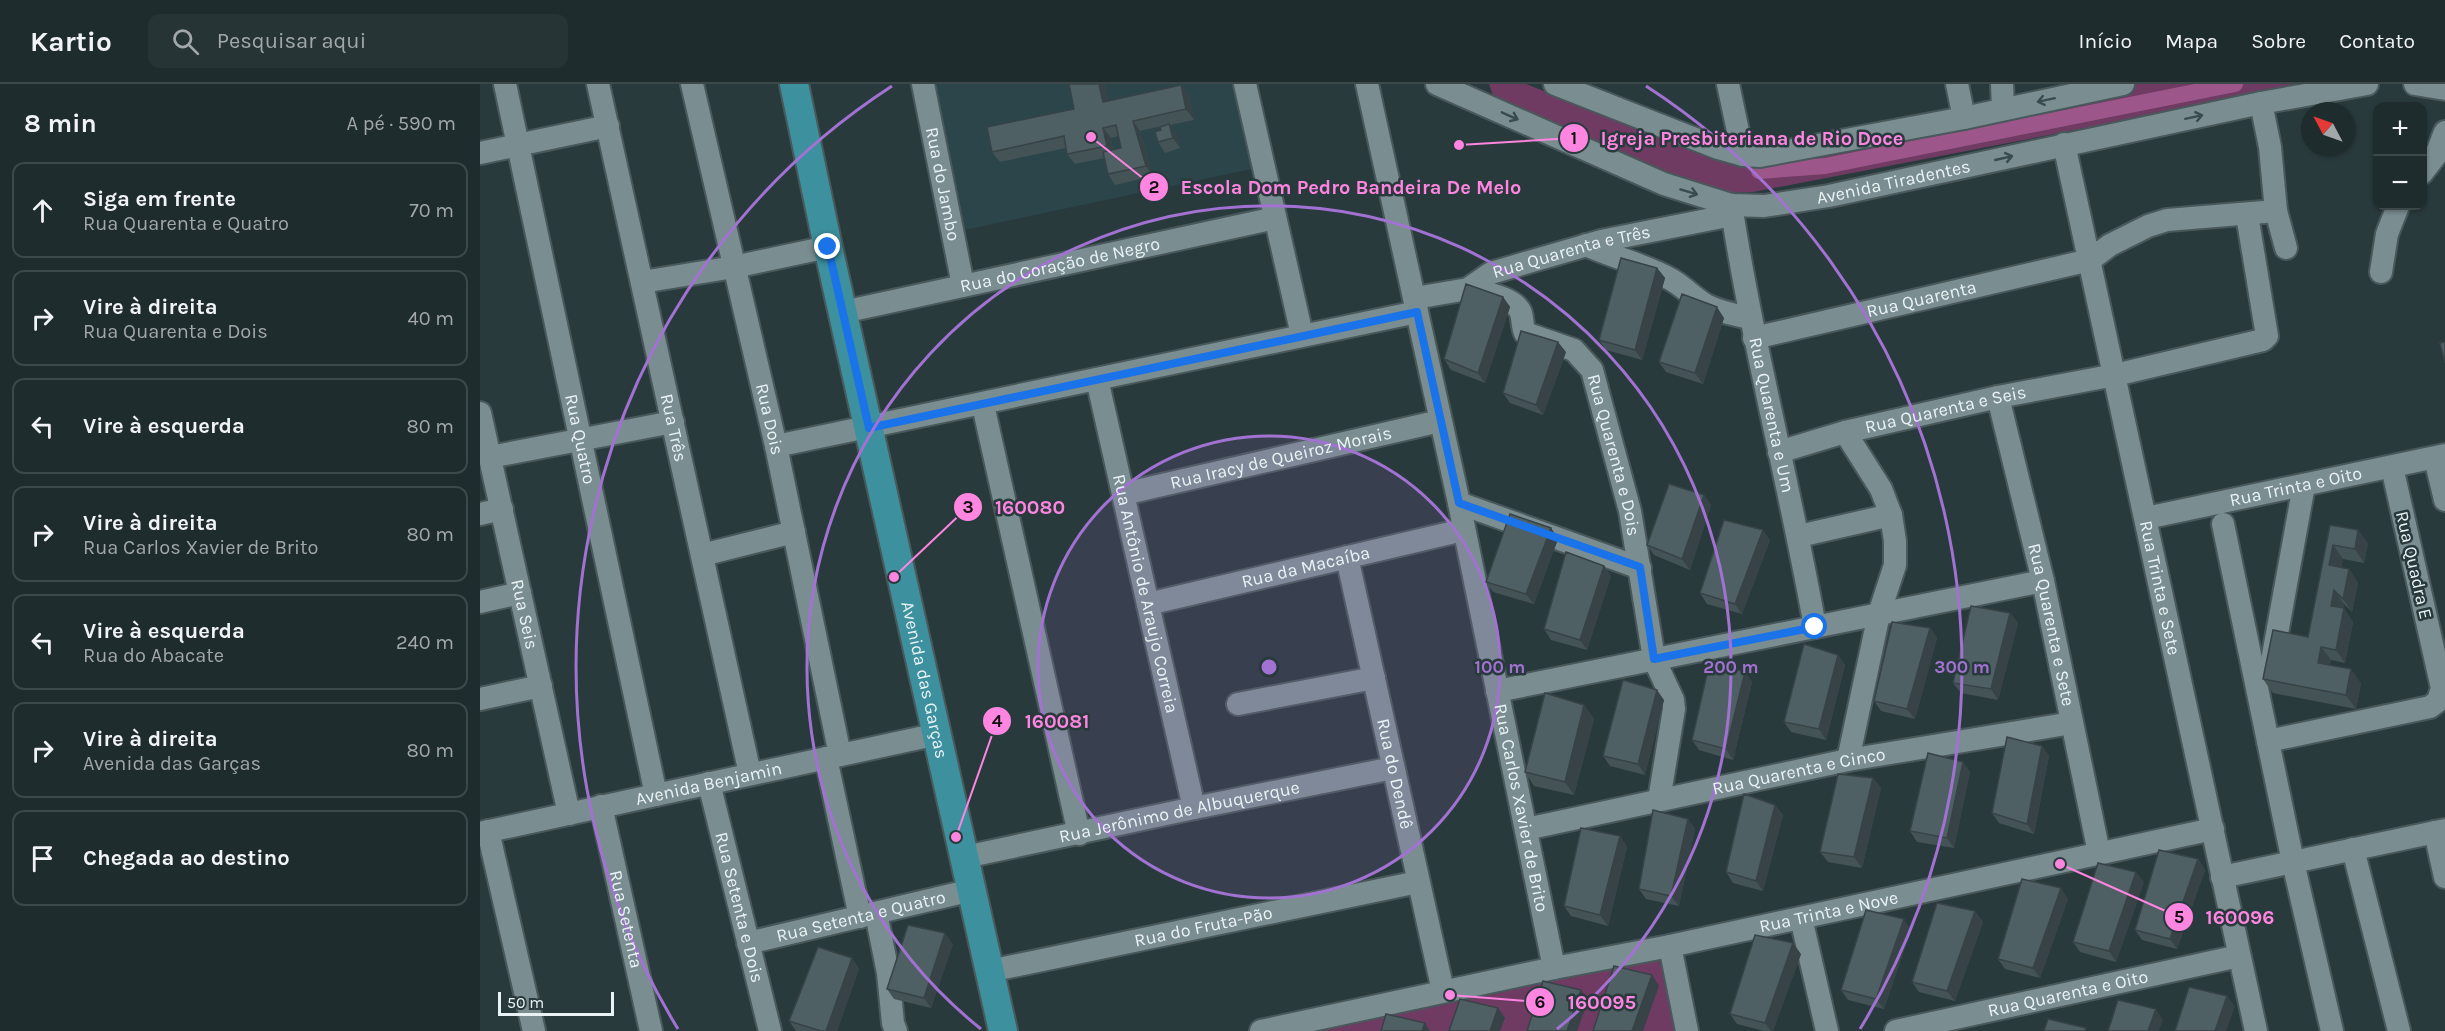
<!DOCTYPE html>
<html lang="pt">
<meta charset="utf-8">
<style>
body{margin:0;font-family:Karla,sans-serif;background:#273436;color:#f1f3f6}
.controls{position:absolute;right:18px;top:18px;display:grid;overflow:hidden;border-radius:12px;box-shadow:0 2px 4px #0004}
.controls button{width:54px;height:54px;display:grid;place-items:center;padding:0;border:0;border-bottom:2px solid #3c484a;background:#1f2c2e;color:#f1f3f6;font:30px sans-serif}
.compass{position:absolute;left:1821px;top:18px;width:54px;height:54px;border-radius:50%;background:#1f2c2e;box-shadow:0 2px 4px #0004;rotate:311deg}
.scale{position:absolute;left:18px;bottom:15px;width:116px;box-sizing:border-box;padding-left:6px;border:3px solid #e9f3f5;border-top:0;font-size:16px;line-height:21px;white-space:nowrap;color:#e9f3f5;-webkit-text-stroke:4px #293a3d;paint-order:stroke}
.stop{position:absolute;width:18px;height:18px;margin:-14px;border:4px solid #1a73e8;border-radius:50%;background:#fff}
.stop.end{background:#1a73e8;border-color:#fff;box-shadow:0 2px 6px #0008}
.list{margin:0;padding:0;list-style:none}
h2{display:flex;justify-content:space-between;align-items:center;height:78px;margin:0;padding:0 24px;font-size:26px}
h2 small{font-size:20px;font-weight:400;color:#a1a7aa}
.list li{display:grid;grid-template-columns:39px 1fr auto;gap:18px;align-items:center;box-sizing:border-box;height:96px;margin:0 12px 12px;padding:0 12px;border:2px solid #3c484a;border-radius:12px}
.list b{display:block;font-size:22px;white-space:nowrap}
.list p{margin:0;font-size:20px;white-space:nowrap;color:#a1a7aa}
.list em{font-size:20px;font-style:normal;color:#a1a7aa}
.icon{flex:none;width:33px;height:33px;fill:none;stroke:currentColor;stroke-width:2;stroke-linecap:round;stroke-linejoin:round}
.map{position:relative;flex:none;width:1965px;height:947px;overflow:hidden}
header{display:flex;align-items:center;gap:36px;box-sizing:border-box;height:84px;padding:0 30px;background:#1f2c2e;border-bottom:2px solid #3c484a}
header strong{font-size:28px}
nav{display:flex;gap:33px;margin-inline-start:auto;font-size:21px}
.search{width:420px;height:54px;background:#273436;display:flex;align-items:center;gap:15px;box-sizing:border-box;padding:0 21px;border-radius:12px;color:#a1a7aa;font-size:22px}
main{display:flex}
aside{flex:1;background:#1f2c2e}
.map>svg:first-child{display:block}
.built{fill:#2b454a}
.green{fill:#703b63}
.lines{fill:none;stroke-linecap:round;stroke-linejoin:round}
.canal{stroke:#9d568a;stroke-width:16}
.minor-casing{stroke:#49585a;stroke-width:26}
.major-casing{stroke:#49585a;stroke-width:32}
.minor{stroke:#7a8d91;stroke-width:22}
.major{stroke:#3d909e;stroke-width:28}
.wall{fill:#445356;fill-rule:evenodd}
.shaded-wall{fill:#374346}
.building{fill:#4f6064;stroke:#374346;stroke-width:1.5}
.oneway{stroke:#394b4e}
.route{stroke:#1a73e8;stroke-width:8}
.ring{fill:none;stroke:#a272d2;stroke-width:3}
.labels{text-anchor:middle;stroke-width:5;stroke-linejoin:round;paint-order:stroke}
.street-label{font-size:18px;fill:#e9f3f5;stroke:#293a3d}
.centre{fill:#a272d2;stroke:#293a3d;stroke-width:3}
.ring-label{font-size:18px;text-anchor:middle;font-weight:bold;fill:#a272d2;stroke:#293a3d;stroke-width:5;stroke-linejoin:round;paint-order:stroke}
.leader{fill:none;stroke:#fe85e0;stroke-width:2}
.callout-dot{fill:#fe85e0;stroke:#293a3d;stroke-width:2}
.mark-label{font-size:18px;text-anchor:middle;font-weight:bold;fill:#111}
.callout-label{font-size:20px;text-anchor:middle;font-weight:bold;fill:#fe85e0;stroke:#293a3d;stroke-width:5;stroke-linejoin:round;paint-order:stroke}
</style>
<header>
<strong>Kartio</strong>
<div class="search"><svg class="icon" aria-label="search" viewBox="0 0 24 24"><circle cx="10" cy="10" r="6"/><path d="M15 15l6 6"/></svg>Pesquisar aqui</div>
<nav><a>Início</a><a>Mapa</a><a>Sobre</a><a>Contato</a></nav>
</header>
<main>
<aside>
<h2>8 min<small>A pé · 590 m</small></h2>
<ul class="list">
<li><svg class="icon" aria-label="ahead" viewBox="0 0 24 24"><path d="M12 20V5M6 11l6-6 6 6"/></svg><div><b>Siga em frente</b><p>Rua Quarenta e Quatro</p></div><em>70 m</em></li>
<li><svg class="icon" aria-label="right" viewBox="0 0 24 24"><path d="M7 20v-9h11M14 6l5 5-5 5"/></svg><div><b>Vire à direita</b><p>Rua Quarenta e Dois</p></div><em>40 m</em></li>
<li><svg class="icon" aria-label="left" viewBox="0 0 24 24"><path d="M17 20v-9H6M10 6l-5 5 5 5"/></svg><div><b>Vire à esquerda</b></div><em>80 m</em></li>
<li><svg class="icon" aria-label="right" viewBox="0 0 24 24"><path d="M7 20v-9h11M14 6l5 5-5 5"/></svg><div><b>Vire à direita</b><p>Rua Carlos Xavier de Brito</p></div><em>80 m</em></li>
<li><svg class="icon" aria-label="left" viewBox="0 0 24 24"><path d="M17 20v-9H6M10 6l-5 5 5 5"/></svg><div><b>Vire à esquerda</b><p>Rua do Abacate</p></div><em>240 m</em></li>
<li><svg class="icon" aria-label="right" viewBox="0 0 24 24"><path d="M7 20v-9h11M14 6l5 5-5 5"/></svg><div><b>Vire à direita</b><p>Avenida das Garças</p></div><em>80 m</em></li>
<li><svg class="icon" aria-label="arrive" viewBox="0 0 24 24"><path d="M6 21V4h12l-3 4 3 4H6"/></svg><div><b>Chegada ao destino</b></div></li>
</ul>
</aside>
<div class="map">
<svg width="1965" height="947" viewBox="0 0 1965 947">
<rect width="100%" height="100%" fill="#293a3d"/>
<path class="built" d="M445,0H752L776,84L475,148Z"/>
<path class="green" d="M1009,0H1046L1209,64L1271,76L1648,0H1834L1273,108L1215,109L1017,23Z
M1190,862L1207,947H779Z"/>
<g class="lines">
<path class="canal" d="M1279,87L1345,82L1755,0"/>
<g class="minor-casing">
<g id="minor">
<path id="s1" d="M25,0L176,711"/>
<path id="s2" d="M118,0L270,690"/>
<path id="s3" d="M212,0L296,362L360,671"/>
<path id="s4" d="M443,0L483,201"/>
<path d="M765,0L822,251"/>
<path id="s5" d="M887,0L979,419L1074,884"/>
<path id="s6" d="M957,0L1184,100L1251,121L1284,122L1349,112L1781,19L1887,0"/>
<path d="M1075,0L1238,64L1263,71L1280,72L1484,34L1643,0"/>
<path d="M1248,0L1263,71"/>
<path d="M1477,0L1484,34"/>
<path d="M1522,0L1523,25"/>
<path d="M1935,0L1965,5"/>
<path d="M1781,19L1790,63L1796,127L1806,164"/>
<path id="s7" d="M1584,60L1776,947"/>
<path d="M0,69L128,42"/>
<path d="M1942,89L1956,71L1965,48"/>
<path id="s8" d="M1251,121C1273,263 1310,402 1335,543"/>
<path d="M1106,161C1134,174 1165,180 1192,196C1204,203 1214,214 1226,221C1240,228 1255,231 1270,234"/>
<path d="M1901,188L1907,150L1918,122"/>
<path d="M162,198L254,183L348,163"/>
<path id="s9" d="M998,207C1011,210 1036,215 1041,229C1043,236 1042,242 1045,249L1094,266L1112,286L1150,427L1174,575L1193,616L1194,625L1179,716"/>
<path id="s10" d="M935,214L988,205L1011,189L1121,157L1252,131"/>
<path id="s11" d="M363,228L795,134"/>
<path id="s12" d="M1274,254L1610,176L1630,161L1668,142L1687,136L1796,127"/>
<path id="s13" d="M617,295L714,724"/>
<path id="s14" d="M1518,313L1563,497L1619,769"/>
<path d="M503,321L599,750"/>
<path id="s15" d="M0,329L89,730"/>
<path d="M1365,348L1401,405L1411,431L1415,457V481L1399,530L1368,676"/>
<path d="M296,362L937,228"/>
<path id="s16" d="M1299,368L1365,348L1518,313L1635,291L1783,256L1787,252L1767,131"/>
<path d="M10,373L193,338"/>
<path d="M1955,374L1965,416"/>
<path id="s17" d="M643,410L960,337"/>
<path d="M979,419L1160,484"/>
<path d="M0,430L22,425"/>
<path id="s18" d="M1666,434L1965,371"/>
<path d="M1743,440L1813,778L1852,947"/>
<path d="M1319,452L1411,431"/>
<path d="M222,471L314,448"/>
<path id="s19" d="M867,473L963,907"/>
<path d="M0,518L40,509"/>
<path id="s20" d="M668,520L983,446"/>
<path d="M1792,577L1824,401"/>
<path d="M1017,607L1563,497"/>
<path d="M0,615L61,602"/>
<path d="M758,620L894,594"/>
<path d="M1788,657L1950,623L1958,617L1962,604L1912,383"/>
<path d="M346,674L380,833"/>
<path id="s21" d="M229,699L290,947"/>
<path id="s22" d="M121,722L171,947"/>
<path id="s23" d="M1046,745L1368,676L1592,639"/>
<path d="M8,747L54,947"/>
<path d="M1955,748L1965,793"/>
<path id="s24" d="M0,749L458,650"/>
<path d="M1873,765L1919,947"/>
<path id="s25" d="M485,773L714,724L913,684"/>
<path d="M1742,793L1965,746"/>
<path d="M396,829L408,889L413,939L416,947"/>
<path d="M1321,834L1347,947"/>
<path id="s26" d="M268,859L492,806"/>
<path d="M1190,862L1207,947"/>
<path id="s27" d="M509,887L938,798"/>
<path id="s28" d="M781,947L1074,884L1190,862L1733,745"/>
<path id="s29" d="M1416,947L1759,872"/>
</g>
</g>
<g class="major-casing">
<g id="major">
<path id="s30" d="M314,0L348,163L523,947"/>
</g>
</g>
<use href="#minor" class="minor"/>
<use href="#major" class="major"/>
</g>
<path class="wall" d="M589,0H625L628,17L701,1L709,11L714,36L690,41L697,51L700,64L685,69L678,58L682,42L660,47L673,92L635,101L628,90L624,74L595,80L587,70L586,64L520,78L512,68L594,25ZM639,52L641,64L633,66L631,54Z
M1177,184L1185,194L1162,276L1126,266L1119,256Z
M1023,213L1030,223L1005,299L971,286L964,275Z
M1244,234L1223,300L1186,288L1179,278Z
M1086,268L1063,331L1030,319L1023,309Z
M1224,411L1231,421L1210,486L1174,471L1167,461Z
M1850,441L1888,459L1884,479L1863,475L1861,484L1869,485L1878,499L1872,528L1864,520L1863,524L1873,538L1865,579L1851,576L1850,581L1881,599L1876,625L1793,609L1783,595L1828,553Z
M1071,444L1078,455L1054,520L1013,508L1006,498Z
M1290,456L1262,530L1227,520L1220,509Z
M1124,482L1131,492L1107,566L1071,556L1064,545Z
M1530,529L1538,539L1518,616L1481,609L1473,599Z
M1450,544L1457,554L1435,635L1401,627L1394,617Z
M1358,571L1365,581L1346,656L1311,648L1304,638Z
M1265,588L1272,598L1253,676L1219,666L1212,656Z
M1184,616L1165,691L1130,682L1123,672Z
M1104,621L1114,635L1094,711L1054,702L1045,688Z
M1562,662L1569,672L1554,750L1519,739L1512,729Z
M1483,678L1490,688L1474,764L1437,758L1430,747Z
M1393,694L1401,704L1382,784L1348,778L1340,768Z
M1295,721L1303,731L1283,807L1253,799L1246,788Z
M1208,735L1215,745L1199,822L1166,815L1159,805Z
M1140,752L1147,763L1128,842L1091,832L1084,822Z
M1718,775L1725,786L1697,865L1662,856L1655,846Z
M1664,798L1636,878L1600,868L1593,858Z
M1588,815L1560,894L1525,885L1518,875Z
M1495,827L1503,838L1475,917L1439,908L1432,898Z
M1431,846L1404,925L1368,916L1361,906Z
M473,860L451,924L414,915L407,905Z
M1321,870L1293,947H1284L1257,940L1250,930Z
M372,874L379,885L357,947H316L309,937Z"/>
<path class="shaded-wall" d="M619,0H625L630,29L623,18Z
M701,1L709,11L714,36L706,25Z
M653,37L660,47L673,92L666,82Z
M689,40L697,51L700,64L693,54Z
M623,44L631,54L634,72L627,62Z
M1177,184L1185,194L1162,276L1155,266Z
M1023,213L1030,223L1005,299L998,289Z
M1237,223L1244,234L1223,300L1215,289Z
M1078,258L1086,268L1063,331L1056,321Z
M1224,411L1231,421L1210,486L1202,475Z
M1071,444L1078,455L1054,520L1046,510Z
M1283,446L1290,456L1262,530L1255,520Z
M1878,446L1888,459L1884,479L1875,465Z
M1853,461L1863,475L1859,495L1849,481Z
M1124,482L1131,492L1107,566L1100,556Z
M1869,485L1878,499L1872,528L1863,515Z
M1854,506L1864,520L1860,535L1851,522Z
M1864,524L1873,538L1865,579L1856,566Z
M1530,529L1538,539L1518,616L1511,605Z
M1450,544L1457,554L1435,635L1427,625Z
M1841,563L1851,576L1848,593L1838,579Z
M1358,571L1365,581L1346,656L1339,645Z
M1871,585L1881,599L1876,625L1866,611Z
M1265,588L1272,598L1253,676L1246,665Z
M1177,606L1184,616L1165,691L1158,680Z
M1104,621L1114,635L1094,711L1085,698Z
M1562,662L1569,672L1554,750L1547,740Z
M1483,678L1490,688L1474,764L1467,754Z
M1393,694L1401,704L1382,784L1374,773Z
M1295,721L1303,731L1283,807L1276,797Z
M1208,735L1215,745L1199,822L1191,812Z
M1140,752L1147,763L1128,842L1120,831Z
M1718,775L1725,786L1697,865L1690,855Z
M1656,788L1664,798L1636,878L1629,867Z
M1581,804L1588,815L1560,894L1553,884Z
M1495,827L1503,838L1475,917L1467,907Z
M1424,835L1431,846L1404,925L1396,915Z
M465,849L473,860L451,924L444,914Z
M1313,859L1321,870L1293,947H1291L1285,939Z
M372,874L379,885L357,947H346Z
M1172,891L1179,902L1163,947H1152Z
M1101,906L1108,917L1097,947H1087Z
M1747,912L1755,922L1746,947H1735Z
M1018,924L1025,934L1020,947H1010Z
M1676,925L1683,936L1679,947H1668Z
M945,939L950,947H942Z"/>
<path class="building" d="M589,0H619L623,18L701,1L706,25L653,37L666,82L628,90L623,68L641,64L636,41L623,44L627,62L587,70L584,52L512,68L507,43L594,25Z
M689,40L693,54L678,58L675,48L681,46L680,43Z
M1141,174L1177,184L1155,266L1119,256Z
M986,200L1023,213L998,289L964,275Z
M1202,210L1237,223L1215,289L1179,278Z
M1041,247L1078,258L1056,321L1023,309Z
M1965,258V279L1960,259Z
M1189,400L1224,411L1202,475L1167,461Z
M1030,430L1071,444L1046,510L1006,498Z
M1244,436L1283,446L1255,520L1220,509Z
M1850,441L1878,446L1875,465L1853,461L1849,481L1869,485L1863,515L1854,506L1851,522L1864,524L1856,566L1841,563L1838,579L1871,585L1866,611L1783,595L1793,546L1828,553Z
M1086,468L1124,482L1100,556L1064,545Z
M1491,522L1530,529L1511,605L1473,599Z
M1412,538L1450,544L1427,625L1394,617Z
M1324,560L1358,571L1339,645L1304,638Z
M1230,577L1265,588L1246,665L1212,656Z
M1143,596L1177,606L1158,680L1123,672Z
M1065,609L1104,621L1085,698L1045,688Z
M1527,653L1562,662L1547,740L1512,729Z
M1448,669L1483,678L1467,754L1430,747Z
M1358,690L1393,694L1374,773L1340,768Z
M1264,710L1295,721L1276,797L1246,788Z
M1173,726L1208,735L1191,812L1159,805Z
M1101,744L1140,752L1120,831L1084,822Z
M1679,766L1718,775L1690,855L1655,846Z
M1618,779L1656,788L1629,867L1593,858Z
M1542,795L1581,804L1553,884L1518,875Z
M1457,819L1495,827L1467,907L1432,898Z
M1386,826L1424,835L1396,915L1361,906Z
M428,841L465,849L444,914L407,905Z
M1275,851L1313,859L1285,939L1250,930Z
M338,863L372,874L346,947H341L309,937Z
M1134,882L1172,891L1152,947H1113Z
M1063,897L1101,906L1087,947H1047Z
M1709,903L1747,912L1735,947H1695Z
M980,915L1018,924L1010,947H969Z
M1638,916L1676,925L1668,947H1628Z
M906,930L945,939L942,947H901Z
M1568,935L1606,944L1605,947H1564Z"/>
<defs><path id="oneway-shaft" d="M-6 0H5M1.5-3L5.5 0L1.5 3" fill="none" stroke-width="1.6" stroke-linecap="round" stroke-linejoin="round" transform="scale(1.5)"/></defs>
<g class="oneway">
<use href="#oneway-shaft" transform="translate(1566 16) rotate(168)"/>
<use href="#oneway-shaft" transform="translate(1030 32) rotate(24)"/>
<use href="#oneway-shaft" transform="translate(1714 33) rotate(-12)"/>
<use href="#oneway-shaft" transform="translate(1524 74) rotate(-13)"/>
<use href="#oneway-shaft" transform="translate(1209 108) rotate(17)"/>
</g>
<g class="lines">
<path class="route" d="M348,163L389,344L937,228L979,419L1160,483L1174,575L1335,543"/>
</g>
<circle cx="789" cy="583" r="231" fill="#a272d2" fill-opacity=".12"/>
<g class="ring">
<circle cx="789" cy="583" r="231"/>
<path d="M501 945A462 462 0 1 1 1077 945"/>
<path d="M198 945A693 693 0 0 1 412 2M1166 2A693 693 0 0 1 1380 945"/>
</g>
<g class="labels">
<g class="street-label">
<text dy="6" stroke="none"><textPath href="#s6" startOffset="483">Avenida Tiradentes</textPath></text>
<text dy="6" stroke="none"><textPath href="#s4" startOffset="102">Rua do Jambo</textPath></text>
<text dy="6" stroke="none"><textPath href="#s10" startOffset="165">Rua Quarenta e Três</textPath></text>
<text dy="6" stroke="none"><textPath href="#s11" startOffset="222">Rua do Coração de Negro</textPath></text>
<text dy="6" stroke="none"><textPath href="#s12" startOffset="172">Rua Quarenta</textPath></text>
<text dy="6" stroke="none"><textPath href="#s16" startOffset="172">Rua Quarenta e Seis</textPath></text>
<text dy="6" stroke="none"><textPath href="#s8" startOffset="214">Rua Quarenta e Um</textPath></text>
<text dy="6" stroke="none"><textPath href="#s3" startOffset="344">Rua Dois</textPath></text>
<text dy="6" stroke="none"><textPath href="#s2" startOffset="352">Rua Três</textPath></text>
<text dy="6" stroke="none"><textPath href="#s1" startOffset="363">Rua Quatro</textPath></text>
<text dy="6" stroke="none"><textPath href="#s9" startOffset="237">Rua Quarenta e Dois</textPath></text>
<text dy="6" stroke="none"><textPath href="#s17" startOffset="162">Rua Iracy de Queiroz Morais</textPath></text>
<text dy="6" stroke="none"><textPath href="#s18" startOffset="153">Rua Trinta e Oito</textPath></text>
<text transform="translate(1934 481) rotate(77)" y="6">Rua Quadra E</text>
<text dy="6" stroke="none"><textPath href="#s20" startOffset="162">Rua da Macaíba</textPath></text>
<text dy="6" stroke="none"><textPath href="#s7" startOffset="454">Rua Trinta e Sete</textPath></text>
<text dy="6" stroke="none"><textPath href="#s13" startOffset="220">Rua Antônio de Araujo Correia</textPath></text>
<text dy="6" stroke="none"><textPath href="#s15" startOffset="206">Rua Seis</textPath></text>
<text dy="6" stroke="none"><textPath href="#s14" startOffset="234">Rua Quarenta e Sete</textPath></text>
<text dy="6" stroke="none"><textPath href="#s30" startOffset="610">Avenida das Garças</textPath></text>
<text dy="6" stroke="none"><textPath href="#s23" startOffset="279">Rua Quarenta e Cinco</textPath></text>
<text dy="6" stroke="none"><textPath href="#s19" startOffset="222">Rua do Dendê</textPath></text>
<text dy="6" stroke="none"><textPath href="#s24" startOffset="234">Avenida Benjamin</textPath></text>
<text dy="6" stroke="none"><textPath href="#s5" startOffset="740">Rua Carlos Xavier de Brito</textPath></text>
<text dy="6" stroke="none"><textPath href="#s25" startOffset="219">Rua Jerônimo de Albuquerque</textPath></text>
<text dy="6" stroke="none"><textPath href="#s21" startOffset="128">Rua Setenta e Dois</textPath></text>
<text dy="6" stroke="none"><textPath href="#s28" startOffset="580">Rua Trinta e Nove</textPath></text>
<text dy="6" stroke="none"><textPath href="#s26" startOffset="116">Rua Setenta e Quatro</textPath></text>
<text dy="6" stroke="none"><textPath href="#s22" startOffset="116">Rua Setenta</textPath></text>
<text dy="6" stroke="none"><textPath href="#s27" startOffset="219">Rua do Fruta-Pão</textPath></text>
<text dy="6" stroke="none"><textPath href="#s29" startOffset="176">Rua Quarenta e Oito</textPath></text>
</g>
</g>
<circle cx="789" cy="583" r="9" class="centre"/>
<g class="ring-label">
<text x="1020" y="589">100 m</text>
<text x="1251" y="589">200 m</text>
<text x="1482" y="589">300 m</text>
</g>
<path class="leader" d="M979 61L1094 54M611 53L674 103M414 493L488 423M476 753L517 637M1580 780L1699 833M970 911L1060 918"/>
<g class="callout-dot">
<circle cx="979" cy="61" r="6"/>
<circle cx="611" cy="53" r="6"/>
<circle cx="414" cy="493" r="6"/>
<circle cx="476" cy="753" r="6"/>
<circle cx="1580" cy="780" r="6"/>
<circle cx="970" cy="911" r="6"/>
<circle cx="1094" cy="54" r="15"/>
<circle cx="674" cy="103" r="15"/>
<circle cx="488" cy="423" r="15"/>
<circle cx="517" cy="637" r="15"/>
<circle cx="1699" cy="833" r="15"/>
<circle cx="1060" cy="918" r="15"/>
</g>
<g class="mark-label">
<text x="1094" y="60">1</text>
<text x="674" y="109">2</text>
<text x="488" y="429">3</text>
<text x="517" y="643">4</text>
<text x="1699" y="839">5</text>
<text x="1060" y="924">6</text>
</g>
<g class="callout-label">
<text x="1272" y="61">Igreja Presbiteriana de Rio Doce</text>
<text x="871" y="110">Escola Dom Pedro Bandeira De Melo</text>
<text x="550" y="430">160080</text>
<text x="577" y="644">160081</text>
<text x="1760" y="840">160096</text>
<text x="1122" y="925">160095</text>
</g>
</svg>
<div class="controls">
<button>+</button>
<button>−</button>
</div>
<svg class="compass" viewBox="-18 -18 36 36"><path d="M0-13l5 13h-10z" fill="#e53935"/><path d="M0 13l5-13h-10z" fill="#a1a7aa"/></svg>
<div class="scale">50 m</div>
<div class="stop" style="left:1335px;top:543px"></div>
<div class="stop end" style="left:348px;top:163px"></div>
</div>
</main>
